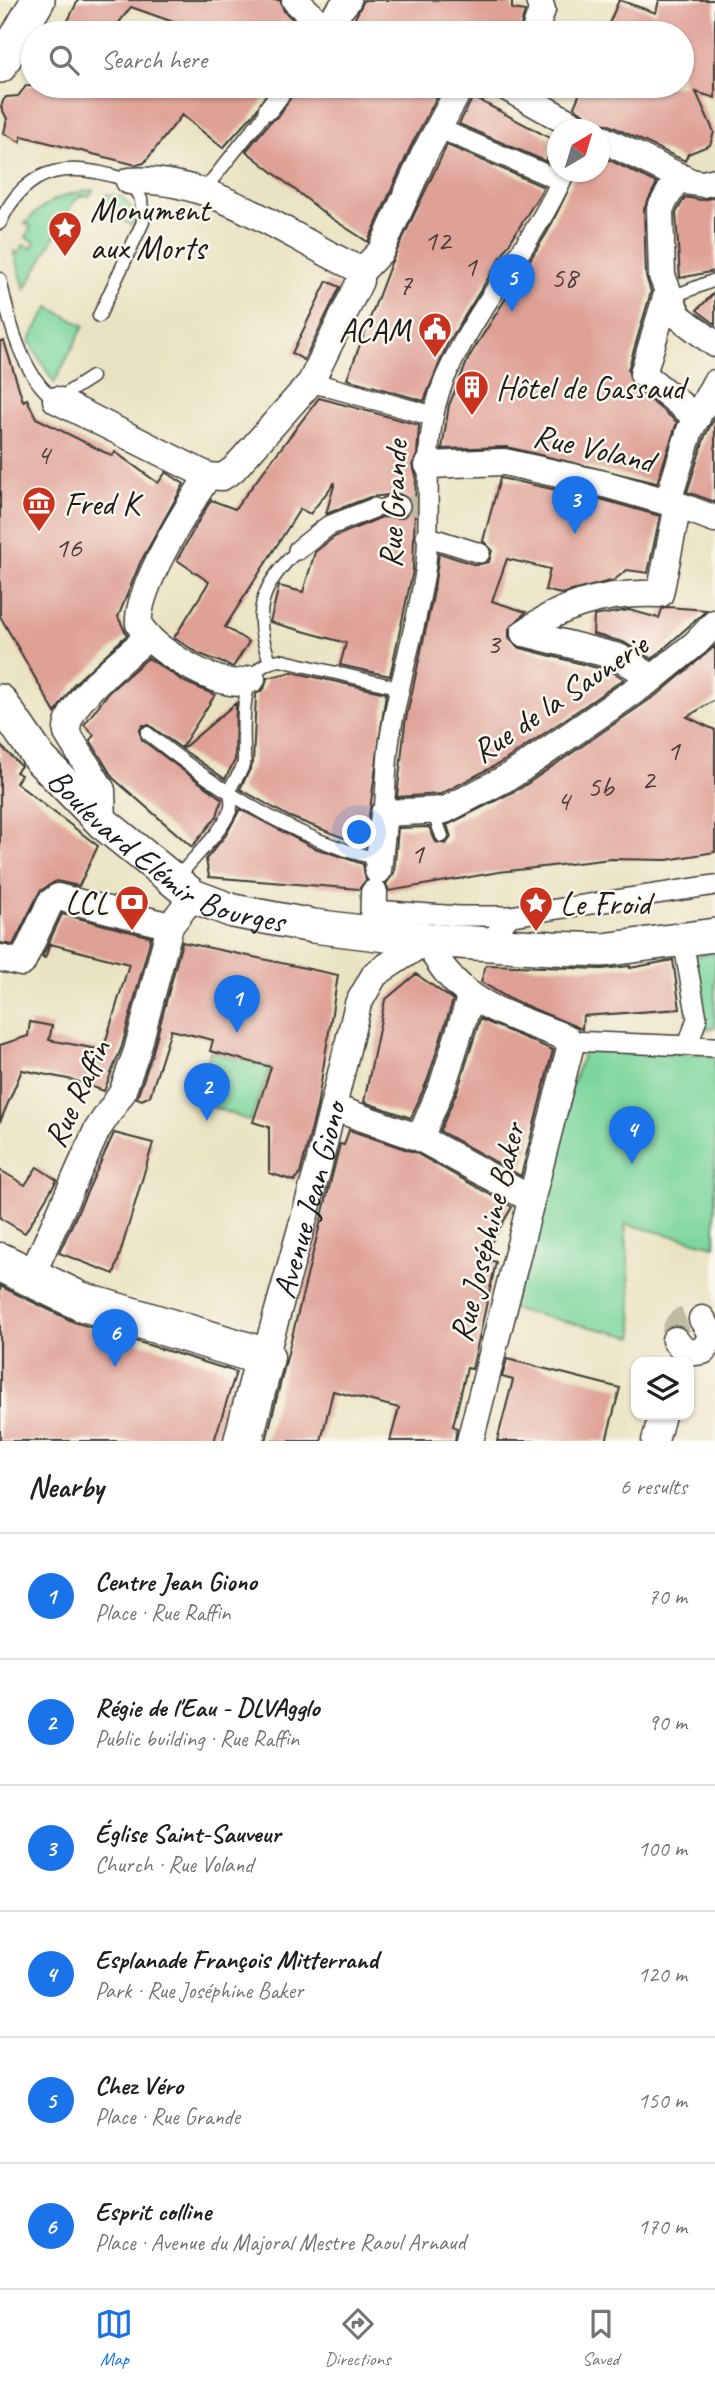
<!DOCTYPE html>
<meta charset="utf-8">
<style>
body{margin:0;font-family:Caveat,sans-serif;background:#f6f6f6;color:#202124}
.controls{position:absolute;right:21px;bottom:21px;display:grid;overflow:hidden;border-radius:14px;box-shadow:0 2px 5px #0004}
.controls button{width:63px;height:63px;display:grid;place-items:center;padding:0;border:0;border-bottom:2px solid #e0e0e0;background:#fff;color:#202124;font:35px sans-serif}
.compass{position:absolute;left:547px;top:119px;width:63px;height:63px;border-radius:50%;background:#fff;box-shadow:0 2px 5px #0004;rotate:38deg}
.you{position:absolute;left:360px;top:833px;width:24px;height:24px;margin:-18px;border:5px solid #fff;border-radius:50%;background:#1a73e8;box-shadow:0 0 0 10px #1a73e833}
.badge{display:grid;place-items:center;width:46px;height:46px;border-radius:50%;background:#1a73e8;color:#fff;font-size:23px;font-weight:700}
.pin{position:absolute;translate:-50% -58px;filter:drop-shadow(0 2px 4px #0008)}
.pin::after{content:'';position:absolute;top:37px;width:24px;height:21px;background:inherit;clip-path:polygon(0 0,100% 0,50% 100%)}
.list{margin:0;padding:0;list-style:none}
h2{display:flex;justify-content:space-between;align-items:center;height:91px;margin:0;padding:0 28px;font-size:30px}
h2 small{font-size:23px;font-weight:400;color:#757577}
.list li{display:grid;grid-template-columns:46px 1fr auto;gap:21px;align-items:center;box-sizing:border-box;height:126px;padding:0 28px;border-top:2px solid #e0e0e0}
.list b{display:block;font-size:26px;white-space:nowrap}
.list p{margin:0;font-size:23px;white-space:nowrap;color:#757577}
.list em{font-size:23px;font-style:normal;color:#757577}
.icon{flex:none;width:38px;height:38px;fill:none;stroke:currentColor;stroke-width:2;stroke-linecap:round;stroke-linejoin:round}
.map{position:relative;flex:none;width:715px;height:1441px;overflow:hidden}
.search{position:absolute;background:#fff;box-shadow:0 2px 5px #0004;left:21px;right:21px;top:21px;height:77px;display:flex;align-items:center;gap:18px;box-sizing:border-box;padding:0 24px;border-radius:38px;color:#757577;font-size:26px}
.sheet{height:847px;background:#fff}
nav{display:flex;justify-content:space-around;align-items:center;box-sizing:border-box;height:98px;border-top:2px solid #e0e0e0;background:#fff;font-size:19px;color:#757577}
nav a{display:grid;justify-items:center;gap:4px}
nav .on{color:#1a73e8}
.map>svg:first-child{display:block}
.green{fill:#7bd69c;stroke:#4c795c;stroke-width:2}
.building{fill:#dfa096}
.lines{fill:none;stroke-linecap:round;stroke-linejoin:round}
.pedestrian-tunnel{stroke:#c1bba2;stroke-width:19;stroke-dasharray:19 10;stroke-linecap:butt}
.minor-tunnel{stroke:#c1bba2;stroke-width:26;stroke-dasharray:26 13;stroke-linecap:butt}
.service-casing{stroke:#3b3a35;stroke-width:15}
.pedestrian-casing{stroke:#3b3a35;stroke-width:22}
.minor-casing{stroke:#3b3a35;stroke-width:29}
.tertiary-casing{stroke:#3b3a35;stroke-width:36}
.primary-casing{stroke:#3b3a35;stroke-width:41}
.service{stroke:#fff;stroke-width:12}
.pedestrian{stroke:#fff;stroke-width:19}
.minor{stroke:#fff;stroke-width:26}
.tertiary{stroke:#fff;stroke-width:33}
.primary{stroke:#fff;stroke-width:38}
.labels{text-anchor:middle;stroke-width:5;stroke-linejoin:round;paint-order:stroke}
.number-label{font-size:30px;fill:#4d3d3a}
.poi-label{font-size:33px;fill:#1c1c1c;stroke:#fbf7ec;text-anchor:start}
.street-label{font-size:33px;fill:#1c1c1c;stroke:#fbf7ec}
</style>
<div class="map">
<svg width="715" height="1441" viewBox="0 0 715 1441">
<rect width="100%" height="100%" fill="#fbf7ec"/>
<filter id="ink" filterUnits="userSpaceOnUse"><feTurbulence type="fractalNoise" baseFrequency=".0143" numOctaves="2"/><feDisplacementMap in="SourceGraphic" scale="14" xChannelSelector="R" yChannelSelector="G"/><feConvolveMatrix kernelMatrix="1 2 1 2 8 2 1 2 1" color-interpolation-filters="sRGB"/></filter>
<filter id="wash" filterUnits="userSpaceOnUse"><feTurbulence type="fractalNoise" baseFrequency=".00686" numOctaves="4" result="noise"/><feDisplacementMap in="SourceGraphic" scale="28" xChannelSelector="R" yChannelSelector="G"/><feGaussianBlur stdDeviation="1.57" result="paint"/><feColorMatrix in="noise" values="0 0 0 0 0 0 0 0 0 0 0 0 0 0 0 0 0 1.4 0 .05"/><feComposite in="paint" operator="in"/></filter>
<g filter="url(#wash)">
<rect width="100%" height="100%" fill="#eae3c3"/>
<path class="green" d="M93,190L90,196H80L73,203L25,290L14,251L19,254L23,245L32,248L35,242L26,237L31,226L25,224C43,202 66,192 93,190Z
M107,194L122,197L135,212L134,226L102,210Z
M49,307L84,326L54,383L29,341Z
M715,952V1027L702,1030L690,958Z
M585,1049L715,1055V1246L625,1224L634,1337L511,1309L565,1105Z
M210,1051L271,1067L250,1121L200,1102Z"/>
<g id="blocks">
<path class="building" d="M78,0H280L284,11L307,33H172L179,24L131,7L111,33H62Z
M364,0H512V9L525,11L519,33H375L353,22Z
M619,0L656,13L659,0H715V98L696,92L714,132L710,145L688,154L685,161L607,124L596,123L574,107L583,86H682V33H605Z
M26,86H271L256,111L223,148L182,115L144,163L136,165L22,136L20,142L4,133L7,119L1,107L3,101L6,97L18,96Z
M298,86H443L411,146L368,242L328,216L246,151L270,122L278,117Z
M473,97L550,138L547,162L459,124Z
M447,145L544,187L447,345L424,401L347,379L391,263Z
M599,155L657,183L644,209L646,276L651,292L628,370L633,386L677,422L657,483L507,447L442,449L449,405L469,357L548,231L577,172H599Z
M685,197L701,200L715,197V271L680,278L676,213Z
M327,281L340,287L304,360L292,353Z
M715,292V324L697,310Z
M0,341H4L23,401L27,399L36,418L112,456L115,452L158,483L166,472L184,484L140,563L118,617L127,635L74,684L55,713L0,616Z
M319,398L419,425L417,455L412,465L416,475L413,570L390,676L340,665L346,643L270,622L279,586L303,592L315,552L334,537L382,517L402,518L411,511L410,499L399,494L370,497L326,514L335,482L310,514L300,509L225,627L249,642L233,667L200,654L174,638L209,582L177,560L202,515L211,500L235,509Z
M715,417V502L687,492L705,436Z
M500,478L604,500L660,516L648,573L627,570L614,580L561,594L545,590L550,569L507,559L492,601L526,612L509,629V638L517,647L613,672L624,679L504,761L441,794L397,797L405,724L433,596L439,553L476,565L489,562L492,550L483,541Z
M668,607L707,610L652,659L623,642L593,634L594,616L629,610L659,618L662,609Z
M715,646V700L687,717L715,730V852L667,860L611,859L499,872L389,891L386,884L394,873L398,828L429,827L436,842L446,844L451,837L447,825L521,788L662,691Z
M148,658L185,682L215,695L181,748L149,725H143L139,731L142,740L222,799L217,816L192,847L113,778L90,740L94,735L84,725L109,692Z
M292,672L386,693L365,846L290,817L240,789L253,763L256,694L264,689L267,678Z
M236,703L235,760L225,779L182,749Z
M0,745L21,766L16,772L21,775L16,783L98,846L79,886L56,881L40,891L13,945L0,943Z
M240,809L312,847L363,864L366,880L359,889L209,877L206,859L226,835Z
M62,914L151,937L122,1046L104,1091L73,1080L22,1070L0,1122V1045L28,1036L30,1022L52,1026L49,1040L103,1050L129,964L50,944L45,958L42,957Z
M182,942L338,975L317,1107L300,1174L294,1181L269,1173V1127L253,1122L271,1067L210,1051L213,1040L171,1030L150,1096L142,1100L137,1098L152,1055Z
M673,960L680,1009L583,1016L582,1029L510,999L481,982L486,965L602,969L630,966V968Z
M416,974L453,1000L428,1079L411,1118L364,1102L385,1000Z
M480,1019L553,1050L521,1176L440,1131L458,1089Z
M349,1130L414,1152L512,1207L482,1258L496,1262L472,1369L467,1368L453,1426L457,1428L455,1441H390L399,1408L333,1391L321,1441H266L340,1144L344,1145Z
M114,1133L153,1143L114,1274L59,1253Z
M37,1167L57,1180L25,1233L0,1218V1170L25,1185Z
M0,1286L74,1322L236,1372L214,1441H0Z
M507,1359L620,1388L606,1441H497L513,1380L502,1377Z"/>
</g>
</g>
<g filter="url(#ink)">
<use href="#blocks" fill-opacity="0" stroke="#3b3a35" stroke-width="2"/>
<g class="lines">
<path class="pedestrian-tunnel" d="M400,506H420"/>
<path class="minor-tunnel" d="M675,1340C672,1323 686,1313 702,1319"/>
<g class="service-casing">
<path id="service" d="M204,190L268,110
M0,223C27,163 73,161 129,181L141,199L143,222L99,316
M0,279C8,318 22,377 56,400L92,377
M669,298L715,280
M270,661C251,613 261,585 298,550
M147,733C215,787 293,840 379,859
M433,812L442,836
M177,879C193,856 218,838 230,811C234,802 228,794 232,785C236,777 243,771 244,761C245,729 234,665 280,660L401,688"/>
</g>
<g class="pedestrian-casing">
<path id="pedestrian" d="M268,110L286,86
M438,128L561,181
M311,382L433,416
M388,507L400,506
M426,536L480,553
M298,550L328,526L374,508
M384,813C386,790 386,767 389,744C397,686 416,630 425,572C434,507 418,440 445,378C477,304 534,245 565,172
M374,910L459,916H511
M683,941L697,1018L688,1046
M487,943L511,916L715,885
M570,1041L715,1047"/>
</g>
<g class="minor-casing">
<g id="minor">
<path d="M295,0L318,22L342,33"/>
<path d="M325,27L348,0"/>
<path d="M534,33L542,10L539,0"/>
<path d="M504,86L582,130"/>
<path d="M600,138L691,182L703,184L715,181"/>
<path d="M678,177L660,209L662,276L678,316L715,344"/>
<path d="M360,273L381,251L425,153L461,86"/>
<path d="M667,294L643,374L697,418"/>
<path d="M56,400L208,476L222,477L233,470L311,382L360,281V273L354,267C284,234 209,175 129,181"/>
<path d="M428,465L504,462L608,485L678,505"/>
<path d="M208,476C188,507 136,589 139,624C151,648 204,678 230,682C238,684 245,681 252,679"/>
<path d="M668,501L690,430L715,383"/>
<path d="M524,633C563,603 610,592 660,594L678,505L715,519"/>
<path d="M524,633L619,657L653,678"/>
<path d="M103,823L102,790L67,733C64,702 126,658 148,637"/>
<path d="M378,871L384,813L445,810L512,775L653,678L696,643L715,623"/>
<path d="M373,933L374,893"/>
<path d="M0,958L22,963L50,903L58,897L170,926"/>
<path d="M334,1108L420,1138L529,1198"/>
<path d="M420,1138L443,1084L470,998"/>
<path d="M30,1279L97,1130L122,1093L137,1051L170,926L193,896"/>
<path d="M675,1340L686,1353L703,1351L712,1335L702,1319"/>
<path id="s1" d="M265,1357L317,1172L358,1004L375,974L427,940C456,1005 506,1013 567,1038L571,1044L470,1441"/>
<path d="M655,1441L662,1415"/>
</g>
</g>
<g class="tertiary-casing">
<g id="tertiary">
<path d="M0,66L38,0"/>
<path id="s2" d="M0,701L40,759L103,823L193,896L233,911L313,926L427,940L552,948L603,950L715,935"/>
</g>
</g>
<g class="primary-casing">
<path id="primary" d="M0,1262L80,1301L265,1357L243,1441"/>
</g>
<use href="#service" class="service"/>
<use href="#pedestrian" class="pedestrian"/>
<use href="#minor" class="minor"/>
<use href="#tertiary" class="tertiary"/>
<use href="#primary" class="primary"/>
</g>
</g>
<defs>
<g id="sight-pin" transform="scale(1.75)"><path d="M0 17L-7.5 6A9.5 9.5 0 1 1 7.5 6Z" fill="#c8321e" stroke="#fbf7ec"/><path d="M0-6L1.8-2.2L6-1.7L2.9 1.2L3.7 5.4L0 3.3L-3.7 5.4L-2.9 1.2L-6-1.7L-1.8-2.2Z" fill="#fff"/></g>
<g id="civic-pin" transform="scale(1.75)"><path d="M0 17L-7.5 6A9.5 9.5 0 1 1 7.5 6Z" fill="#c8321e" stroke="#fbf7ec"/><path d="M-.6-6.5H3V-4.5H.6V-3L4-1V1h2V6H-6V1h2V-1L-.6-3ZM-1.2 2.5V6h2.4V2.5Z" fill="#fff"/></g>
<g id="building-pin" transform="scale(1.75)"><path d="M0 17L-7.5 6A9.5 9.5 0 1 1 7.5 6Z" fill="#c8321e" stroke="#fbf7ec"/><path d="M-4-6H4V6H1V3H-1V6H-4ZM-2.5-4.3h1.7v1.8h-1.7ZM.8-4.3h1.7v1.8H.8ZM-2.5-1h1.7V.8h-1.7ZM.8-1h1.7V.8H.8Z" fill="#fff"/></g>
<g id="museum-pin" transform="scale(1.75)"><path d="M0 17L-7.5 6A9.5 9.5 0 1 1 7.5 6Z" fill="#c8321e" stroke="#fbf7ec"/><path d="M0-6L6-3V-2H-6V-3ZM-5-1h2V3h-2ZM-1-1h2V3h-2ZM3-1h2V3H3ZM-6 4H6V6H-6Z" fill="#fff"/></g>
<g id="bank-pin" transform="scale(1.75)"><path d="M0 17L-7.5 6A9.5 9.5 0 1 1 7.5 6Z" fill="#c8321e" stroke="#fbf7ec"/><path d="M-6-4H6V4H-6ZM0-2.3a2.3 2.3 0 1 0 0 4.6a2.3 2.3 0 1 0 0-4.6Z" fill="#fff"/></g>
</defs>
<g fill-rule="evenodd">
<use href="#sight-pin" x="65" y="228"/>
<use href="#civic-pin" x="435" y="329"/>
<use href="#building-pin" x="472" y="387"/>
<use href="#museum-pin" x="39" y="503"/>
<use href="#bank-pin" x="132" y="902"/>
<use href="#sight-pin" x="536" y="903"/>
</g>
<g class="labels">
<g class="number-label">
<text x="437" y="250">12</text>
<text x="470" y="276">1</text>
<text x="564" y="287">58</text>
<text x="405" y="294">7</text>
<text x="43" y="464">4</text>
<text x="68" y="557">16</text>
<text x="493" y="653">3</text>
<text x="673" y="760">1</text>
<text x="648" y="789">2</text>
<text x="600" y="796">5b</text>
<text x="563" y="810">4</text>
<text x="417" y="863">1</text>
</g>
<g class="poi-label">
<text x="90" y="221">Monument<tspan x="90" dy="38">aux Morts</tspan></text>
<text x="410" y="341" text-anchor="end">ACAM</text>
<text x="496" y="399">Hôtel de Gassaud</text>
<text x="64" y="515">Fred K</text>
<text x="108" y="914" text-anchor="end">LCL</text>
<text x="560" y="915">Le Froid</text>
</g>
<g class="street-label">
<text transform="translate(594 447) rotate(13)" y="12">Rue Voland</text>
<text transform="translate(392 504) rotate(-87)" y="12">Rue Grande</text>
<text transform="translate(559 697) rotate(-34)" y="12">Rue de la Saunerie</text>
<text dy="12" stroke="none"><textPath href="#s2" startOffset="231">Boulevard Elémir Bourges</textPath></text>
<text transform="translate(76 1093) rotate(-65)" y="12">Rue Raffin</text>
<text dy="12" stroke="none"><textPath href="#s1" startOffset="163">Avenue Jean Giono</textPath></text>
<text transform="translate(486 1232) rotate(-76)" y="12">Rue Joséphine Baker</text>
</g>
</g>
</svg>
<div class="controls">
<button><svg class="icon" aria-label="layers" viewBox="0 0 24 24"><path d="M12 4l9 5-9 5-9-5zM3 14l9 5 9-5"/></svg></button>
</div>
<svg class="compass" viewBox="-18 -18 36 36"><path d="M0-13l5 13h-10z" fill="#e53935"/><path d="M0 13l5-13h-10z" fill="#757577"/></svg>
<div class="you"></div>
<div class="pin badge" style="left:237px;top:1033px">1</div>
<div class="pin badge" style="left:207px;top:1121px">2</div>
<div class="pin badge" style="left:575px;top:534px">3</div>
<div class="pin badge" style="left:632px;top:1164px">4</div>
<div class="pin badge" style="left:512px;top:312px">5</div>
<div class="pin badge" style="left:115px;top:1367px">6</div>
<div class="search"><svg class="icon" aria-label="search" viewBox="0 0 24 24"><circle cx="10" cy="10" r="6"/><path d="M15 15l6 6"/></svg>Search here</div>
</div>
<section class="sheet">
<h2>Nearby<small>6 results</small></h2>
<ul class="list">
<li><span class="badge">1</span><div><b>Centre Jean Giono</b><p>Place · Rue Raffin</p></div><em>70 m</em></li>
<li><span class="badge">2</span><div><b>Régie de l'Eau - DLVAgglo</b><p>Public building · Rue Raffin</p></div><em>90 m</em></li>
<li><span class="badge">3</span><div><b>Église Saint-Sauveur</b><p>Church · Rue Voland</p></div><em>100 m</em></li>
<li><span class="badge">4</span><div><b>Esplanade François Mitterrand</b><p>Park · Rue Joséphine Baker</p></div><em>120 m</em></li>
<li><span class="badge">5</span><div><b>Chez Véro</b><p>Place · Rue Grande</p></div><em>150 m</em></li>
<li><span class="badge">6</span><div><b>Esprit colline</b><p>Place · Avenue du Majoral Mestre Raoul Arnaud</p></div><em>170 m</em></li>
</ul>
</section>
<nav>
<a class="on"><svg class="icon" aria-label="map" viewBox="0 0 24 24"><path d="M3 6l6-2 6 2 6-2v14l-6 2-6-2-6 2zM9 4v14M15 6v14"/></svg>Map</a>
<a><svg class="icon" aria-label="directions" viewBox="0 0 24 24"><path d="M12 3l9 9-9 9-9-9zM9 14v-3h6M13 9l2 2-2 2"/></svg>Directions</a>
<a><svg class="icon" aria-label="saved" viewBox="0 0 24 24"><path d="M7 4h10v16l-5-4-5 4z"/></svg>Saved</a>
</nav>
